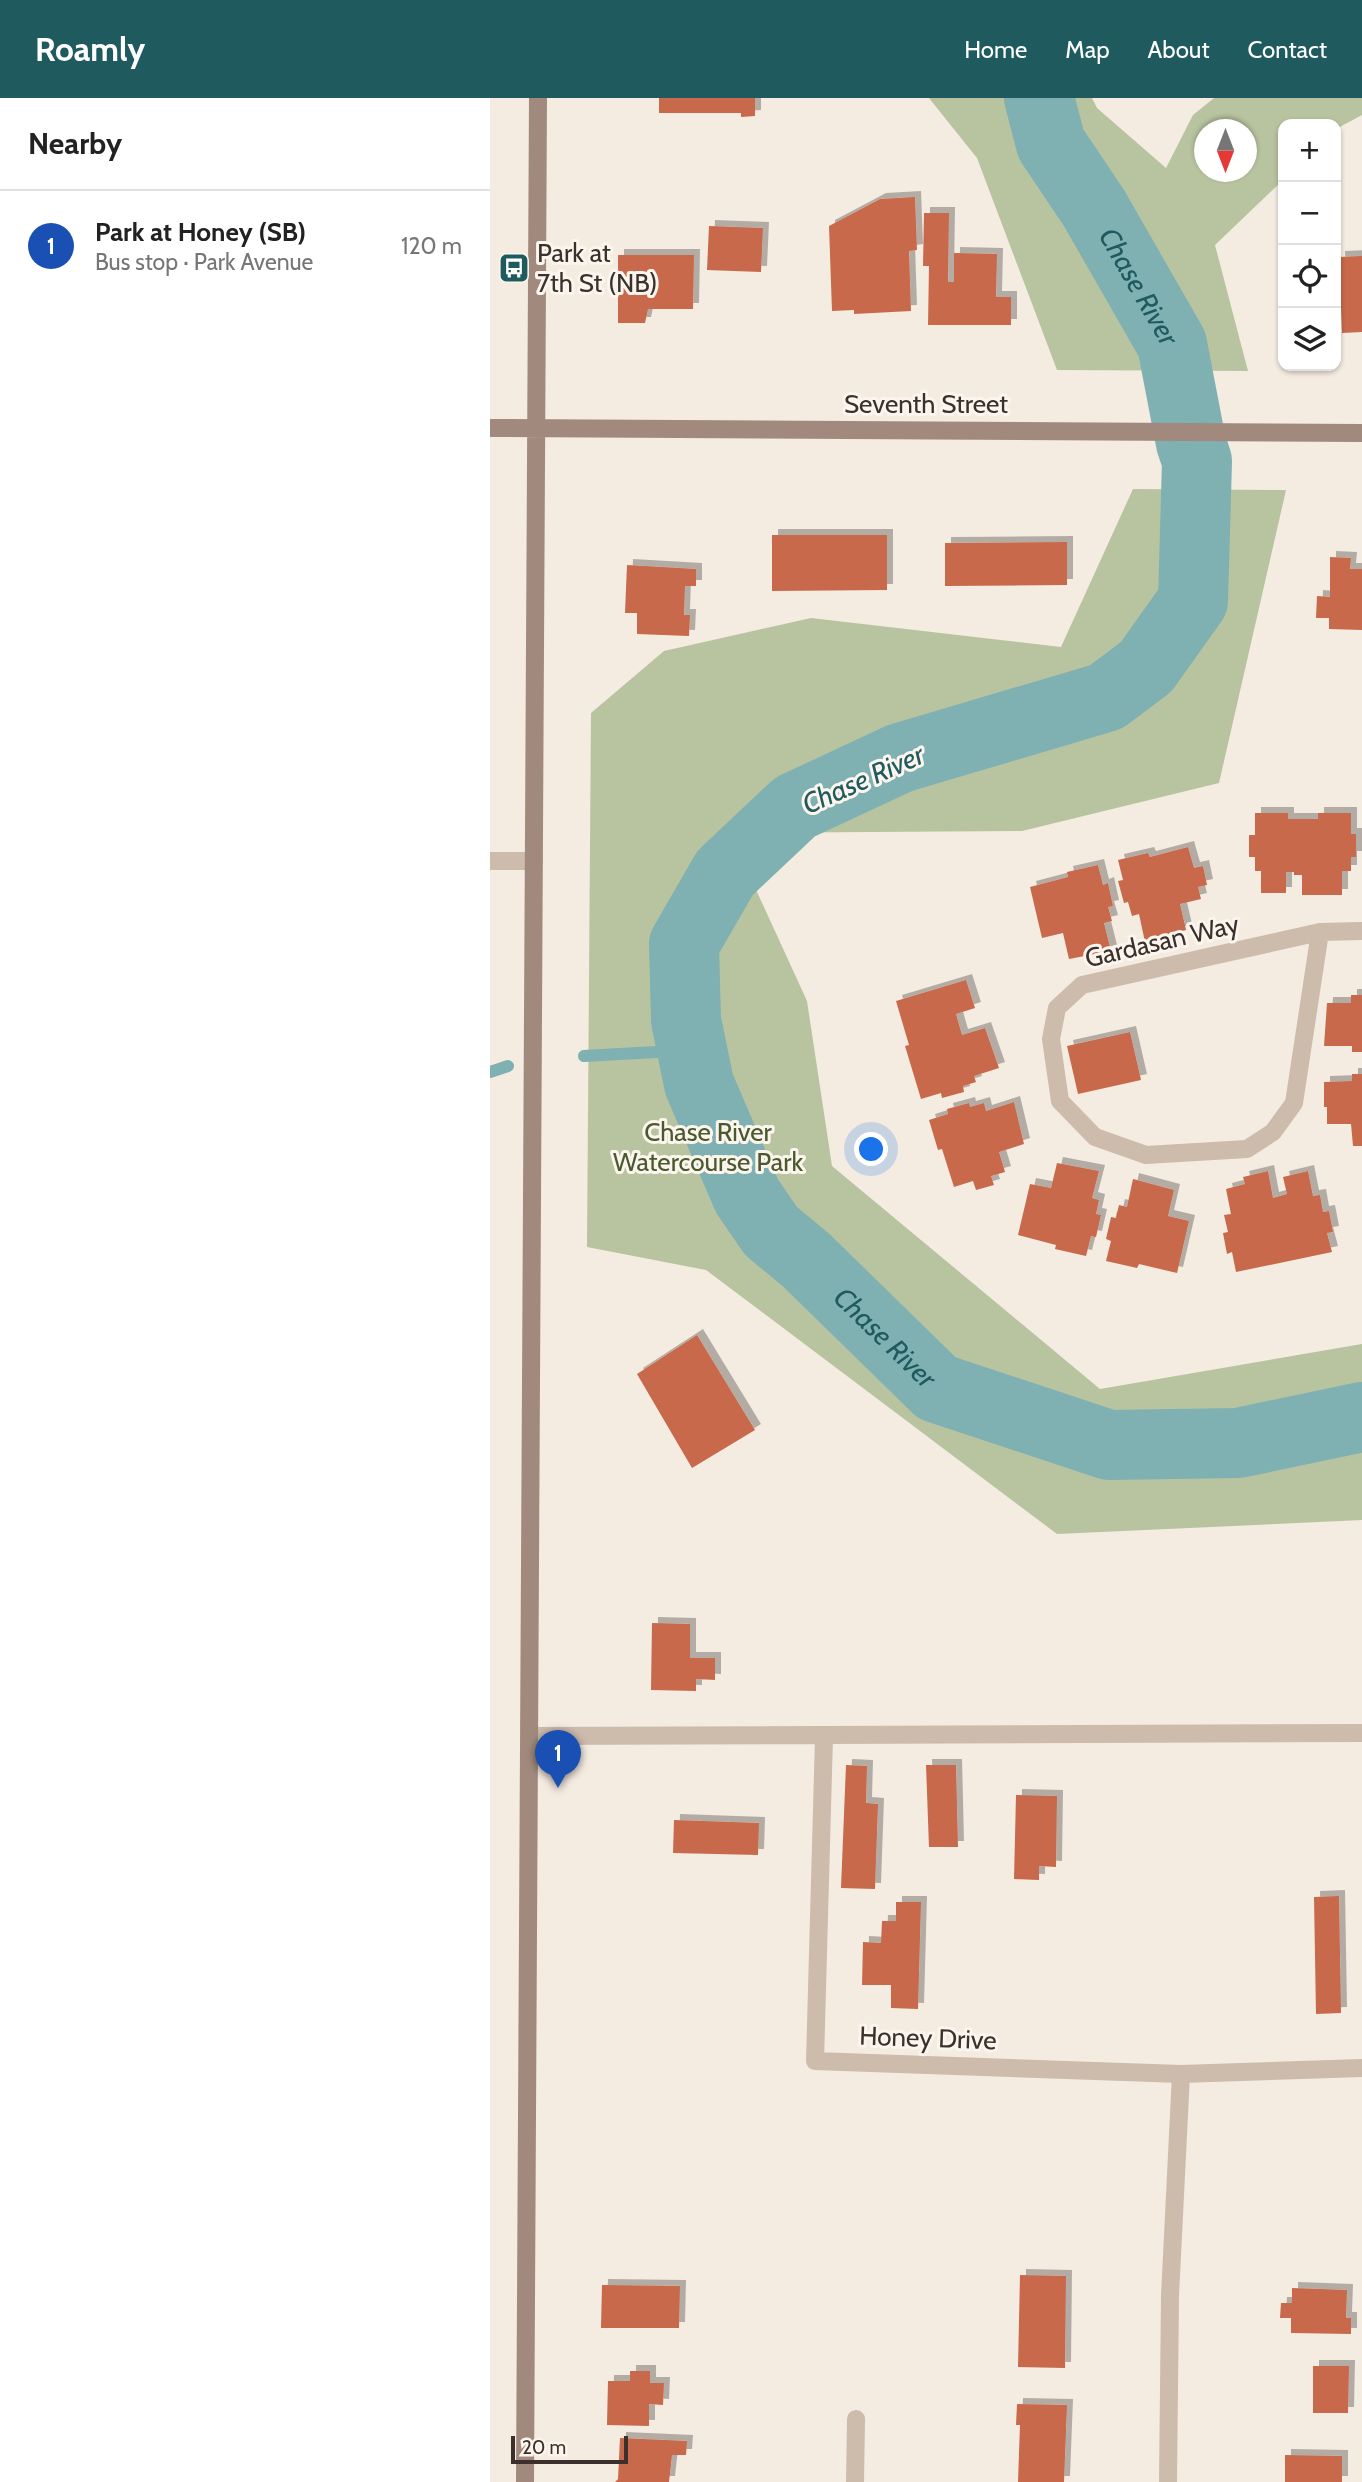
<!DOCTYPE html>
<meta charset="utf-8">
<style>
body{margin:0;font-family:Cabin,sans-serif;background:#f2f2f2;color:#222}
.controls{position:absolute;right:21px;top:21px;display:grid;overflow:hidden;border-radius:14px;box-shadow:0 2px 5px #0004}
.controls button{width:63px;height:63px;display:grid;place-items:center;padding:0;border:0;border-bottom:2px solid #e0e0e0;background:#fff;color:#222;font:35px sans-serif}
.compass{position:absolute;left:704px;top:21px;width:63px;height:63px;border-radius:50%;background:#fff;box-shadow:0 2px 5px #0004;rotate:180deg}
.scale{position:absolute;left:21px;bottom:18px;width:117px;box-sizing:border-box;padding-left:7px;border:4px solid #3b302b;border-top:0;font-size:19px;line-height:24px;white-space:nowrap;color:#3b302b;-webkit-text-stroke:5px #fbf5ee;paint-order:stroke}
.you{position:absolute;left:382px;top:1052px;width:24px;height:24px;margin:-18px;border:5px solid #fff;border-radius:50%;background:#1a73e8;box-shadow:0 0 0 10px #1a73e833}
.badge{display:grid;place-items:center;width:46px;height:46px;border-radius:50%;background:#1f5a5e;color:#fff;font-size:23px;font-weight:700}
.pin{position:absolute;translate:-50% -58px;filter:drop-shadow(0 2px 4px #0008)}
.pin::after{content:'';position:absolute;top:37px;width:24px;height:21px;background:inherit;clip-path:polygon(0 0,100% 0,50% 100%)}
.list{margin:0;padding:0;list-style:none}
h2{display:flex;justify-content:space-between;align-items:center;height:91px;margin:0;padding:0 28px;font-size:30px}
h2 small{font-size:23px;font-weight:400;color:#767676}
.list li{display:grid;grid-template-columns:46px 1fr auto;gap:21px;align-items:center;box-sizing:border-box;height:112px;padding:0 28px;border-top:2px solid #e0e0e0}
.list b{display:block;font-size:26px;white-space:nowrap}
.list p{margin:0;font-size:23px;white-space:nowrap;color:#767676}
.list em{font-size:23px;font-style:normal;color:#767676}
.icon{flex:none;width:38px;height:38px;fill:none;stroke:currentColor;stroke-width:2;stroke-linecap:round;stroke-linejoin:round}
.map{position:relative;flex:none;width:872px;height:2384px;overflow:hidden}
header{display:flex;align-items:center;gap:42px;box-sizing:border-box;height:98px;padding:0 35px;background:#1f5a5e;color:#fff}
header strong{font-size:33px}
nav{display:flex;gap:38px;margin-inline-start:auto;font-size:24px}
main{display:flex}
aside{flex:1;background:#fff}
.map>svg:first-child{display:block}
.green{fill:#b8c4a0;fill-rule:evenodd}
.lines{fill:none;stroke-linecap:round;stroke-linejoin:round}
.stream{stroke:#7fb0b2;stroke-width:12}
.river{stroke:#7fb0b2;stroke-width:70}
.building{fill:#c8694b;filter:url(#shadow)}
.lane{stroke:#cdbbac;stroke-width:18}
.street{stroke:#cdbbac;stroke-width:18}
.secondary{stroke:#a18a7d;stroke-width:18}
.labels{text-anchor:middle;stroke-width:6;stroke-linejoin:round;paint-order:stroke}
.poi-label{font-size:26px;fill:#3b302b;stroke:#fbf5ee;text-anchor:start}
.street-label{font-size:26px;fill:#3b302b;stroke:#fbf5ee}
.park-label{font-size:26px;fill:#4a5a2e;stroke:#fbf5ee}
.water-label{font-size:28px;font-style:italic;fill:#1f5a5e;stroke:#fbf5ee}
</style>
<header>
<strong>Roamly</strong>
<nav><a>Home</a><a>Map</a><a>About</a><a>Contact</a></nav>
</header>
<main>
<aside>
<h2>Nearby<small></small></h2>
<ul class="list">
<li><span class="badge" style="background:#1a4fb4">1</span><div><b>Park at Honey (SB)</b><p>Bus stop · Park Avenue</p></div><em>120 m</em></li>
</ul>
</aside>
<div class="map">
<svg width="872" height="2384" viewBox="0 0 872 2384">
<defs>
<filter id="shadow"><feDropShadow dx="6" dy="-6" stdDeviation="0" flood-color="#0004"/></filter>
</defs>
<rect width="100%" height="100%" fill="#f4ebe1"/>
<path class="green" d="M439,0H602L607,10L676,70L703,17L724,0H872V17L846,31V26H793V82L725,147L758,273L567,272L487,60ZM715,32H757V74H715Z
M643,391L796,392L729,685L532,733L240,735L317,903L342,1068L610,1291L872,1246V1422L567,1436L216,1172L97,1149L101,615L174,553L321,520L571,549Z"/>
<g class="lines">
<path class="stream" d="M94,958L202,952
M0,974L18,968"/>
<path class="river" id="s1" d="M549,0L561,46L604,110L682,246L701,345L707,363L703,503L656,569L616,599L410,660L305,709L235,775L194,846L196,922L209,986L257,1098L281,1133L316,1162L447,1290L619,1347L748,1345L872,1319"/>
</g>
<path class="building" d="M169,0H265V18L251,19V15H169Z
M425,99L427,152L419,153L421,213L364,216V212L342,213L339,128L390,101Z
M434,115H459L458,184H464V155L507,156L506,199H521V227H438L439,168H433Z
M219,128L273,130L271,174L217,172Z
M128,157H204L203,211H158L155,225H128Z
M872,158V234L852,235L849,159Z
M282,437H397V492L282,493Z
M577,444V487L455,488V445Z
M840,459L861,460L860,471H872V532L839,531V520H826L827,498L840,499Z
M137,467L206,471V488H195L194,517H200L199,538L147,536V515H135Z
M765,715H798V721H828V715H861V736H866V759H861V773H852V797H812V777H804V774H796V795H771V773H765V759H759V737H765Z
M698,749L704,770L713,768L717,787L708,789L711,801L690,806L696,832L655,844L649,816L642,818L638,804L634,805L628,783L633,782L628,762L658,755L660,759Z
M608,767L613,787L618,785L623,808L618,809L622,823L614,825L621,853L579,861L573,835L552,840L540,789L578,779L577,774Z
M476,882L485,910L466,916L472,937L495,930L509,970L484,978L486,984L473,988L474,994L452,1000L451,995L431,1001L415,948L419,947L406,903Z
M861,897H872V954H862V948H834L837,905H861Z
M640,934L651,982L588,996L577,948Z
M862,976H872V1048H863L861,1026H837V1009H834V984L862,983Z
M524,1004L534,1046L509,1054L515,1074L501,1078L504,1087L486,1092L483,1083L464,1089L452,1051L448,1052L439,1022L458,1016L457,1011L479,1005L480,1009L494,1005L496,1013Z
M567,1065L609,1073L602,1100L609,1102L606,1116L611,1117L606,1139L601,1138L596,1158L565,1151L566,1147L528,1137L540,1086L561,1090Z
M778,1073L783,1100L797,1096L793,1079L818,1073L823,1098L830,1097L833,1114L839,1113L843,1134L837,1135L842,1154L746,1174L742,1154L737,1156L733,1135L738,1134L734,1117L741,1116L736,1091L755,1086L753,1079Z
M643,1081L684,1092L678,1118L699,1123L687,1175L649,1166L647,1170L616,1163L621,1143L616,1141L621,1119L626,1120L629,1107L637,1109Z
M207,1237L265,1332L202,1370L147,1276Z
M162,1525L200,1526V1560H225V1582L206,1581V1593L161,1592Z
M356,1667L377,1668L376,1705L388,1706L385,1791L351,1790Z
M436,1667H466L468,1749H439Z
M526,1697L567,1698L566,1769L549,1768V1782L524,1781Z
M184,1722L269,1725L268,1757L183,1755Z
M849,1798L851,1915L826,1916L824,1799Z
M406,1804H431L428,1911L401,1910V1887H372L373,1844L391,1845L392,1823H406Z
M530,2177L576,2178L575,2270L528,2269Z
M112,2187L190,2188L189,2230H111Z
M802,2190L857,2192L856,2220H861V2236L801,2235V2220H790L791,2205H802Z
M823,2268H859L858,2315H823Z
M140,2273H160V2285H174L173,2307L159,2306V2328L117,2327L118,2283H140Z
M527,2306L577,2307L574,2384H528L530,2327H526Z
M130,2340L197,2343L196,2357H182L179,2384H125L128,2381Z
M795,2357L852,2358V2384H795Z"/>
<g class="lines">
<path class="lane" d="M680,2198L691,1976
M365,2384L366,2321"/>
<path class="street" d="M0,763H44
M830,834L804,1005L783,1034L757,1051L656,1057L605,1039L570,1003L561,941L567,910L592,887L830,834L872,833
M40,1638L872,1635
M334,1639L325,1963L691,1976L872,1970
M678,2384L680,2198"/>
<path class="secondary" d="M0,330L872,335
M35,2384L48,0"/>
</g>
<defs>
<g id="bus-square" transform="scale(1.575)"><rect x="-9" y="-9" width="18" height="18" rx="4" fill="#1f5a5e" stroke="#fbf5ee"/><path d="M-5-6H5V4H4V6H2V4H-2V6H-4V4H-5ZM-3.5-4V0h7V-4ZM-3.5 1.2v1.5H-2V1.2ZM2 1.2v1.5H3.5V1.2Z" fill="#fff"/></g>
</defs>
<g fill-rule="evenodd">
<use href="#bus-square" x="24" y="170"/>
</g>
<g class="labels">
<g class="poi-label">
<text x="47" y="164">Park at<tspan x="47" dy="30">7th St (NB)</tspan></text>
</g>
<g class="street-label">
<text x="436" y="315">Seventh Street</text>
<text transform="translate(672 843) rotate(-13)" y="9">Gardasan Way</text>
<text transform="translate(438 1940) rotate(2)" y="9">Honey Drive</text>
</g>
<g class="park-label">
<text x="218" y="1043">Chase River<tspan x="218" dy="30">Watercourse Park</tspan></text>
</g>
<g class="water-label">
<text dy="10" stroke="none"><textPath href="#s1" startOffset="215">Chase River</textPath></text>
<text transform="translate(373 681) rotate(-24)" y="10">Chase River</text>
<text dy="10" stroke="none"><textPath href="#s1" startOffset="1643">Chase River</textPath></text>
</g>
</g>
</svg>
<div class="controls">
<button>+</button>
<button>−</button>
<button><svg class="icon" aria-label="locate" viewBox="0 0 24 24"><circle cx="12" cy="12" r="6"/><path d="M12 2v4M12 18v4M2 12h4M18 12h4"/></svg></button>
<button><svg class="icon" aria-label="layers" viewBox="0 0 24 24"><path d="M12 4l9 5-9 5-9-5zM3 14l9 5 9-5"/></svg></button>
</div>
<svg class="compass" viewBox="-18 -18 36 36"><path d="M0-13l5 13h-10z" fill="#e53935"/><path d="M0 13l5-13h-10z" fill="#767676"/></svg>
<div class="scale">20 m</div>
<div class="you"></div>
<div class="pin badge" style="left:68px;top:1690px;background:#1a4fb4">1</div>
</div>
</main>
